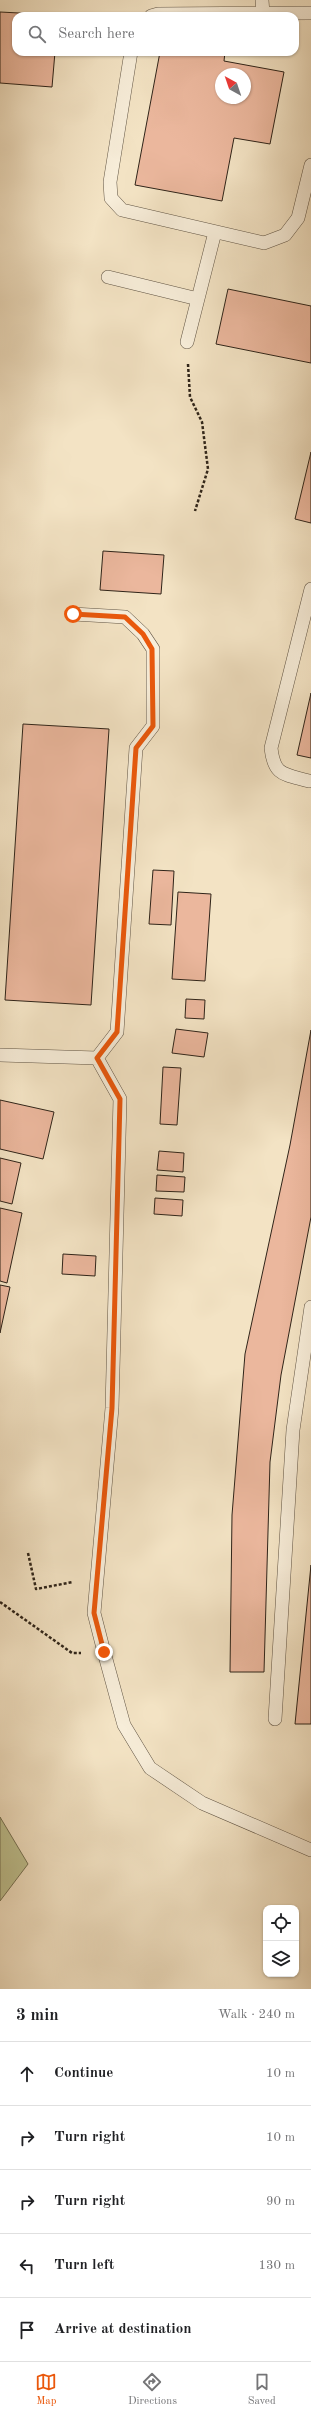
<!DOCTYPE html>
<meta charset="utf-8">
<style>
body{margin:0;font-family:"Old Standard TT",serif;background:#f6f6f6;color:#202124}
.controls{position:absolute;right:12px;bottom:12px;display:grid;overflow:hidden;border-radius:8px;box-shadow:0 1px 3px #0004}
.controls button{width:36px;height:36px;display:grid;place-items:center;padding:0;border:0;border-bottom:1px solid #e0e0e0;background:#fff;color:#202124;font:20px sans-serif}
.compass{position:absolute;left:215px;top:68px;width:36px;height:36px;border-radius:50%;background:#fff;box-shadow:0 1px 3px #0004;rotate:320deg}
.stop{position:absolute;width:12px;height:12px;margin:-9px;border:3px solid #ea580c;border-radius:50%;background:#fff}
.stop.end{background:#ea580c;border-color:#fff;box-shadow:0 1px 4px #0008}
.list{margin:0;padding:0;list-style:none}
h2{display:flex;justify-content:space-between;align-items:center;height:52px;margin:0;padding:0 16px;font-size:17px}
h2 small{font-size:13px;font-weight:400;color:#757577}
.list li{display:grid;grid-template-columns:26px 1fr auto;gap:12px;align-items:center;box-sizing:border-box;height:64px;padding:0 16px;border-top:1px solid #e0e0e0}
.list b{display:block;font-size:15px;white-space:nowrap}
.list em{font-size:13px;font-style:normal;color:#757577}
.icon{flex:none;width:22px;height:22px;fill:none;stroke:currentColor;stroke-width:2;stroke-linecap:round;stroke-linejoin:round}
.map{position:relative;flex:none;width:311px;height:1989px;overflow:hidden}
.search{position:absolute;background:#fff;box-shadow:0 1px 3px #0004;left:12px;right:12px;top:12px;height:44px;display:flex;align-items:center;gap:10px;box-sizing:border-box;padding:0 14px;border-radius:12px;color:#757577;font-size:15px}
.sheet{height:372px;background:#fff}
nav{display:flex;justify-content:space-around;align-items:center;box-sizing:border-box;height:56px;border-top:1px solid #e0e0e0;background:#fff;font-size:11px;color:#757577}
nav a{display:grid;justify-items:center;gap:2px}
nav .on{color:#ea580c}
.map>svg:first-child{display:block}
.green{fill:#bfc291;stroke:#777355}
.building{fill:#ebb79d;stroke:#2f2419;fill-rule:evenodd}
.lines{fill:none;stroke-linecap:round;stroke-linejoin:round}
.lane-casing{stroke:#605444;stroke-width:14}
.path{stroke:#2f2419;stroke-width:2.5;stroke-dasharray:3 2;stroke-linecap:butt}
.lane{stroke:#f7edd9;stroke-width:13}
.route{stroke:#ea580c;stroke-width:5}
</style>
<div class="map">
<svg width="311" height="1989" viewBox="0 0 311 1989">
<rect width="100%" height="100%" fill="#f3e3c4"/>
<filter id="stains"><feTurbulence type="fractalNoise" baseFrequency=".005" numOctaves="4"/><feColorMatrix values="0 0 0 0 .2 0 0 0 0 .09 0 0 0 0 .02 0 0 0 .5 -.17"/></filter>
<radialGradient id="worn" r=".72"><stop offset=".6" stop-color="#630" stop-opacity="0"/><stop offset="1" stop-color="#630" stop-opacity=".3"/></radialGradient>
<path class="green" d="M0,1817L28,1864L0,1901Z"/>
<path class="building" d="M0,12L58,15L16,16V52H55L52,87L0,83Z
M160,52H225L224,61L284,72L270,144L234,138L222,201L135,185ZM221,74H245V98H221Z
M228,289L311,306V363L216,344Z
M311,452V523L295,519Z
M103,551L164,555L161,594L100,590Z
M311,693V758L297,755Z
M23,724L109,729L91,1005L5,1000Z
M153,870L174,871L171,925L149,924Z
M178,892L211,894L205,981L172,979Z
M186,999L205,1000L204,1019L185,1018Z
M176,1029L208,1033L204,1057L172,1053Z
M311,1030V1217L281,1375L270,1462L264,1672H230L232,1515L245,1354L290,1145Z
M163,1067L181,1068L177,1125L160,1124Z
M0,1100L54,1112L43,1159L0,1149Z
M159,1151L184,1153L183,1172L157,1170Z
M0,1158L21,1163L12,1204L0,1201Z
M157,1175L185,1177L184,1192L156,1191Z
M155,1198L183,1200L182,1216L154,1214Z
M0,1208L22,1213L7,1283L0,1281Z
M63,1254L96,1256L95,1276L62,1274Z
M0,1285L10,1287L0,1333Z
M311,1565V1724H295Z"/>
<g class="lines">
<g class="lane-casing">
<path id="lane" d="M262,0L263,14
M151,16L158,14L311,13
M131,52L110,182L111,198L122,210L264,243L285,235L298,218L311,165
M108,277L198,299
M187,342L215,232
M73,614L125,617L143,634L153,649V726L136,748L117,1032L97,1058
M309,781C284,774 274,776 271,748L311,589
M0,1055L97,1058L120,1099L112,1408L94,1613L104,1652L124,1725L150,1768L202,1803L311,1850
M275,1719L293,1430L311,1307"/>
</g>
<path class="path" d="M188,364L190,397L202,422L208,469L195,511
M28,1553L36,1589L73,1582
M0,1602L72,1653H81"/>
<use href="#lane" class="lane"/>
</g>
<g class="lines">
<path class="route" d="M73,614L125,617L143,634L152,649L153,726L136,748L117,1032L97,1058L120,1099L112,1408L94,1613L104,1652"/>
</g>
<rect width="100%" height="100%" filter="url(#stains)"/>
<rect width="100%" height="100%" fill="url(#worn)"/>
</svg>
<div class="controls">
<button><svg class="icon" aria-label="locate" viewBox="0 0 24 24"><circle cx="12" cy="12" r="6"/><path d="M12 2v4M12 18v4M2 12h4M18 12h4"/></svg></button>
<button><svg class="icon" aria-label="layers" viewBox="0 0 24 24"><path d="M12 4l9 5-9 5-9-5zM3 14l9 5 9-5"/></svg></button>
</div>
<svg class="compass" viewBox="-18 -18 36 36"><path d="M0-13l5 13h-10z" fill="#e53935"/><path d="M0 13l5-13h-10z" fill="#757577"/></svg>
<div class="stop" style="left:73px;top:614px"></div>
<div class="stop end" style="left:104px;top:1652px"></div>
<div class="search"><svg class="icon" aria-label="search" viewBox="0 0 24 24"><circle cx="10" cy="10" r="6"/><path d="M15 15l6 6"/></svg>Search here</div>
</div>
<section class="sheet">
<h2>3 min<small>Walk · 240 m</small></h2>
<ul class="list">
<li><svg class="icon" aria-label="ahead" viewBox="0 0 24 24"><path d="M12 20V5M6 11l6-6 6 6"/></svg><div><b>Continue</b></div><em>10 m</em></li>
<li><svg class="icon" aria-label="right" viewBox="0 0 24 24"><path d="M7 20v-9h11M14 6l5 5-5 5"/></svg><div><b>Turn right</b></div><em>10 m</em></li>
<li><svg class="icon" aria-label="right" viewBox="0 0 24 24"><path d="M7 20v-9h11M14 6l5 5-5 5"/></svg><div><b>Turn right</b></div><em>90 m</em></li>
<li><svg class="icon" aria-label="left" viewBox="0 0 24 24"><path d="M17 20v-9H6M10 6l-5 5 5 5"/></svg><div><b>Turn left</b></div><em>130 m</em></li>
<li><svg class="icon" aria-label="arrive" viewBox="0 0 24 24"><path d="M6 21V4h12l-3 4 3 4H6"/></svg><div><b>Arrive at destination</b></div></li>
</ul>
</section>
<nav>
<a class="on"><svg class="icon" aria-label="map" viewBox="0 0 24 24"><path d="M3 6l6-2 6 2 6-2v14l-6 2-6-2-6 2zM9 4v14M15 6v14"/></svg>Map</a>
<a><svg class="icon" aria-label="directions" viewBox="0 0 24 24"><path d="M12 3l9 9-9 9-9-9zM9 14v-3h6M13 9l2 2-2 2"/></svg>Directions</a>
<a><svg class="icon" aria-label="saved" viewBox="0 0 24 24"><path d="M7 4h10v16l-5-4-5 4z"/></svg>Saved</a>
</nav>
